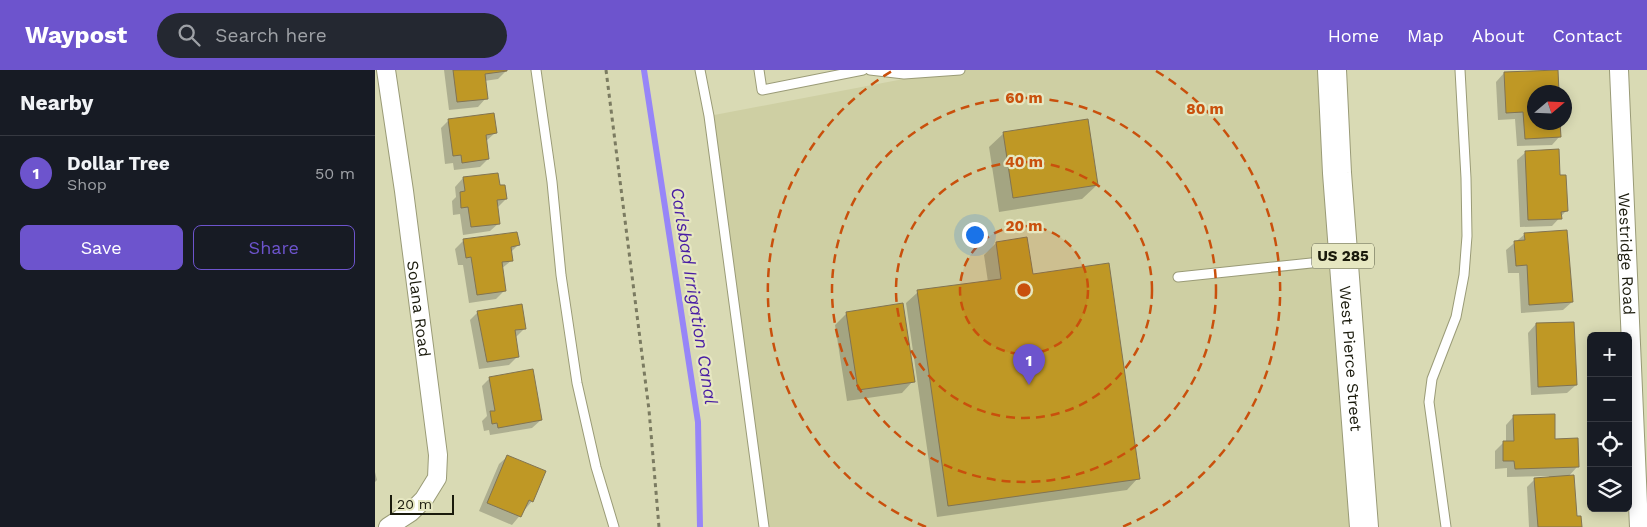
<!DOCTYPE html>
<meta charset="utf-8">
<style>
body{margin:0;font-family:"Work Sans",sans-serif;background:#242831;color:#f1f3f6}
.controls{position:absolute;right:15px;bottom:15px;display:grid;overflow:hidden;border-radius:8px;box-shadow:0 2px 12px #0003}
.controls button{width:45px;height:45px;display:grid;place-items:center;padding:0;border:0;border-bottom:1px solid #363941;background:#171b24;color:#f1f3f6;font:25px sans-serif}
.compass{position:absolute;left:1152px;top:15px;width:45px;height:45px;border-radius:50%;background:#171b24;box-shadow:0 2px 12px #0003;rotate:71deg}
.scale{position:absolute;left:15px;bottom:12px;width:64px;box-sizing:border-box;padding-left:5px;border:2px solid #1a1a0c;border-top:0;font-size:14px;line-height:18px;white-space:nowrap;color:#1a1a0c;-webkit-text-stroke:4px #e6e7c1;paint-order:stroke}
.you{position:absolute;left:599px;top:164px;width:18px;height:18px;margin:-12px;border:4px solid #fff;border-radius:50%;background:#1a73e8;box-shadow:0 0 0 8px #1a73e833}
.badge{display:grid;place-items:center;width:32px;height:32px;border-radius:50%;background:#6d54cd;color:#fff;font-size:16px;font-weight:700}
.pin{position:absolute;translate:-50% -41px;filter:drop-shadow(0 1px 2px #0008)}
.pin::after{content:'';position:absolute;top:26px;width:18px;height:15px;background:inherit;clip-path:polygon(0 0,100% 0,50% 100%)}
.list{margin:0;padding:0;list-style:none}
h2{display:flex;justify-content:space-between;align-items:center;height:65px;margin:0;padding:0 20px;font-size:21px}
h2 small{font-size:16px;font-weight:400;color:#9ea1a6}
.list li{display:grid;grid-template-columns:32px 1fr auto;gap:15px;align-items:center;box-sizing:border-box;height:75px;padding:0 20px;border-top:1px solid #363941}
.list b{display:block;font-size:19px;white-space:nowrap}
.list p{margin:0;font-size:16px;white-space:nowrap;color:#9ea1a6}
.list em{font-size:16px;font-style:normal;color:#9ea1a6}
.actions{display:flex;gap:10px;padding:15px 20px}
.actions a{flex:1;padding:11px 0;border:1px solid #6d54cd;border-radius:8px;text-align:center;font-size:18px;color:#6d54cd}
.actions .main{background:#6d54cd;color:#fff}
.icon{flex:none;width:28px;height:28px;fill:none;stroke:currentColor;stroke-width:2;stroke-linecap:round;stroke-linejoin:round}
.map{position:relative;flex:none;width:1272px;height:457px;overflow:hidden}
header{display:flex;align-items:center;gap:30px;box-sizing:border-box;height:70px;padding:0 25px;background:#6d54cd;color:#fff}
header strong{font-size:24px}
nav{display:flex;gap:28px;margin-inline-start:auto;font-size:18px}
.search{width:350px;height:45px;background:#242831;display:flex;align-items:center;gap:12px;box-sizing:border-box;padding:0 18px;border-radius:28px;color:#9ea1a6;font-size:19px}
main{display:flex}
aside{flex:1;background:#171b24}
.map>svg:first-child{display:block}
.built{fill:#cecfa3}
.shadow{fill:#0003}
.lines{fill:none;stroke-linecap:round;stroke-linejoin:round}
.stream{stroke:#9785f8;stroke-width:6}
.building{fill:#bf9825;stroke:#817453}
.service-casing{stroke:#9a9b77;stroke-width:11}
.minor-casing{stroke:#9a9b77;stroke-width:20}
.trunk-casing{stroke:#9a9b77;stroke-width:30}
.path{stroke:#7b7b61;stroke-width:3;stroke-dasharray:4 4;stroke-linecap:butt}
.service{stroke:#fff;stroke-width:9}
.minor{stroke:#fff;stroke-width:18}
.trunk{stroke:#fff;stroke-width:28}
.ring{fill:none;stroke:#c9500c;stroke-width:2.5;stroke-dasharray:9 6}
.labels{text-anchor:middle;stroke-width:4.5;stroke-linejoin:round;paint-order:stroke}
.shield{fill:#e6e7c1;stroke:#575842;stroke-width:1}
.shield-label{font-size:15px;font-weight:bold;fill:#1a1a0c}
.street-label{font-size:16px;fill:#1a1a0c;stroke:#e6e7c1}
.water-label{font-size:18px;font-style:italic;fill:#481ca4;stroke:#e6e7c1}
.centre{fill:#c9500c;stroke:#e6e7c1;stroke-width:2.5}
.ring-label{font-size:15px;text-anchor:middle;font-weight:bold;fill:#c9500c;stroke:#e6e7c1;stroke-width:4.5;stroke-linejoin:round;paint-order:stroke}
</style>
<header>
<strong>Waypost</strong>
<div class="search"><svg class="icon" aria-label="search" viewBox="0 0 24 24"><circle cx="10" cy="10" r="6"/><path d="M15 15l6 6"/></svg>Search here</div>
<nav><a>Home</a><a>Map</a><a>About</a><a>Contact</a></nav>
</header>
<main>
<aside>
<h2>Nearby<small></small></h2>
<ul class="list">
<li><span class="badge">1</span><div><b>Dollar Tree</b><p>Shop</p></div><em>50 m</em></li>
</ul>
<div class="actions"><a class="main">Save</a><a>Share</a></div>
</aside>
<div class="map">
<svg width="1272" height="457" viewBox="0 0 1272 457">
<rect width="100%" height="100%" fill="#d9dab4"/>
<path class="built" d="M585,0H957L989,457H389L334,46L560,3Z"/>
<path class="shadow" d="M69,0H131V1L123,9L109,11L111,28L103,37L74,40Z
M1182,1L1183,22H1160V52L1185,66L1177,75L1142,76L1140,49L1123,50L1121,12L1129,3Z
M74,50L120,63L111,71L113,89L105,97L79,100L78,93L70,94L66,58Z
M629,63L722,115L707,129L624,142L614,77Z
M1151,82L1184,106L1191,141L1177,156L1145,157L1142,90Z
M88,108L124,117L131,129L122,138L124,153L115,161L88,165L85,144L78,145L77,131L81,127L80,117Z
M1150,164L1197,232L1188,240L1146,243L1144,203H1133L1131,180Z
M89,170L143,175L136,182L137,190L126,199L129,221L121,229L94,233L88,195H83L80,179Z
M621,173L657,206L763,408L752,420L562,447L531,233L543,222L613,212L609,185Z
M103,242L149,259L141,267L142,287L134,295L104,299L95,250Z
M472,243L538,311L527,323L472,331L460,255Z
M1161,254L1201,315L1192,323L1156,325L1153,263Z
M115,308L166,350L157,358L115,365L114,360L109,361L107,351L112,346L107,316Z
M1139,346L1179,370L1202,397L1193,407L1200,447L1205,457H1154L1152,417L1160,409L1174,408V406L1132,407V398L1120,399V381L1128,373H1131V355Z
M133,386L169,402L157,431L137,455L104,441L124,394Z
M0,402L2,410L0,412Z"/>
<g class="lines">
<path class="stream" d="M269,0L323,352L325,457"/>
</g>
<path class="building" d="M78,0H132V1L110,4L113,29L82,32Z
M1183,0L1184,22H1160V52H1185L1186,67L1150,69L1148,42L1131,43L1129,2Z
M119,43L122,63L111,65L114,89L87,93L86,85L78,86L73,49Z
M713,49L723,115L638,128L628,62Z
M1184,79L1185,105H1191L1193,141L1186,142L1187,149L1153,150L1150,81Z
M123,103L125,115H130L132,129L122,130L125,154L96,157L93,137L86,138L85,122L90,121L88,107Z
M1192,160L1198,232L1154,235L1152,195L1141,196L1139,171L1150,170L1149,163Z
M142,162L145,175L136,177L138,191L127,192L131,221L102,225L96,187L91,188L88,169Z
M652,167L658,204L734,193L765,409L573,436L542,220L626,209L621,172Z
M528,233L540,312L483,320L471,242Z
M147,234L151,259L140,260L144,287L112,292L102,241Z
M1199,252L1202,315L1163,317L1161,253Z
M158,299L167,350L123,358L122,353L117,354L115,341H120L114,307Z
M1180,344V369L1203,368L1204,397L1140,399L1139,391H1128V371H1139L1138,345Z
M132,385L171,401L158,432L154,430L146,447L112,433Z
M1199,405L1202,446H1206L1207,457H1163L1159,408Z"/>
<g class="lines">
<g class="service-casing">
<path id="service" d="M161,0L177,112L186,205L202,313L221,397L239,457
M325,0L334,46L389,457
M384,0L387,20L488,0
M495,0L529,4L585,0
M803,207L965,190
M1071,457L1054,332L1057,309L1081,247L1089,205L1092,166L1091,108L1085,0"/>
</g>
<g class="minor-casing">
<g id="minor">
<path id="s1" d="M11,0L29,121L63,385L62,408L49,429L36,442L13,457"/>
<path id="s2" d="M1244,0L1264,457"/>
</g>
</g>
<g class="trunk-casing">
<g id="trunk">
<path id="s3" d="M957,0L962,103L989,457"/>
</g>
</g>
<path class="path" d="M231,0L274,340L284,457"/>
<use href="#service" class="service"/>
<use href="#minor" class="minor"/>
<use href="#trunk" class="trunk"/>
</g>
<circle cx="649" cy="220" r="64" fill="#c9500c" fill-opacity=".12"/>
<g class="ring">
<circle cx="649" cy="220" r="64"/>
<circle cx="649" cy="220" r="128"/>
<circle cx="649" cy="220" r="192"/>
<path d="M551 457A256 256 0 0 1 517 1M781 1A256 256 0 0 1 747 457"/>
</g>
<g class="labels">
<rect class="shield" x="937" y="173.5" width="62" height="25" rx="4"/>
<g class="shield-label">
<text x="968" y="191">US 285</text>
</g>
<g class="street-label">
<text dy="6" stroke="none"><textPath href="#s2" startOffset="184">Westridge Road</textPath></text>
<text dy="6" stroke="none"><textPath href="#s1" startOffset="241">Solana Road</textPath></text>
<text dy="6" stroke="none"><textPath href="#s3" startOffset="289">West Pierce Street</textPath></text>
</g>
<g class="water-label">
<text transform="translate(319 226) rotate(81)" y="6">Carlsbad Irrigation Canal</text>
</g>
</g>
<circle cx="649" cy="220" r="8" class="centre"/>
<g class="ring-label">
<text x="649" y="33">60 m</text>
<text x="830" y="44">80 m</text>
<text x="649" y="97">40 m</text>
<text x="649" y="161">20 m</text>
</g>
</svg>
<div class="controls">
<button>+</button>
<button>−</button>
<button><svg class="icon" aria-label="locate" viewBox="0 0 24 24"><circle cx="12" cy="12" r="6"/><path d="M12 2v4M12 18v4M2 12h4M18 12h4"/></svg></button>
<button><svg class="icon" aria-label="layers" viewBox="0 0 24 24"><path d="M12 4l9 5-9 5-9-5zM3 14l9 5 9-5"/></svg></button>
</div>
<svg class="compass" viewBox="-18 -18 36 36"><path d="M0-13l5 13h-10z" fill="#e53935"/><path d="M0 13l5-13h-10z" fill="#9ea1a6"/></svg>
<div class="scale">20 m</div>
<div class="you"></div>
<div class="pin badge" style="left:654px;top:315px">1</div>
</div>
</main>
